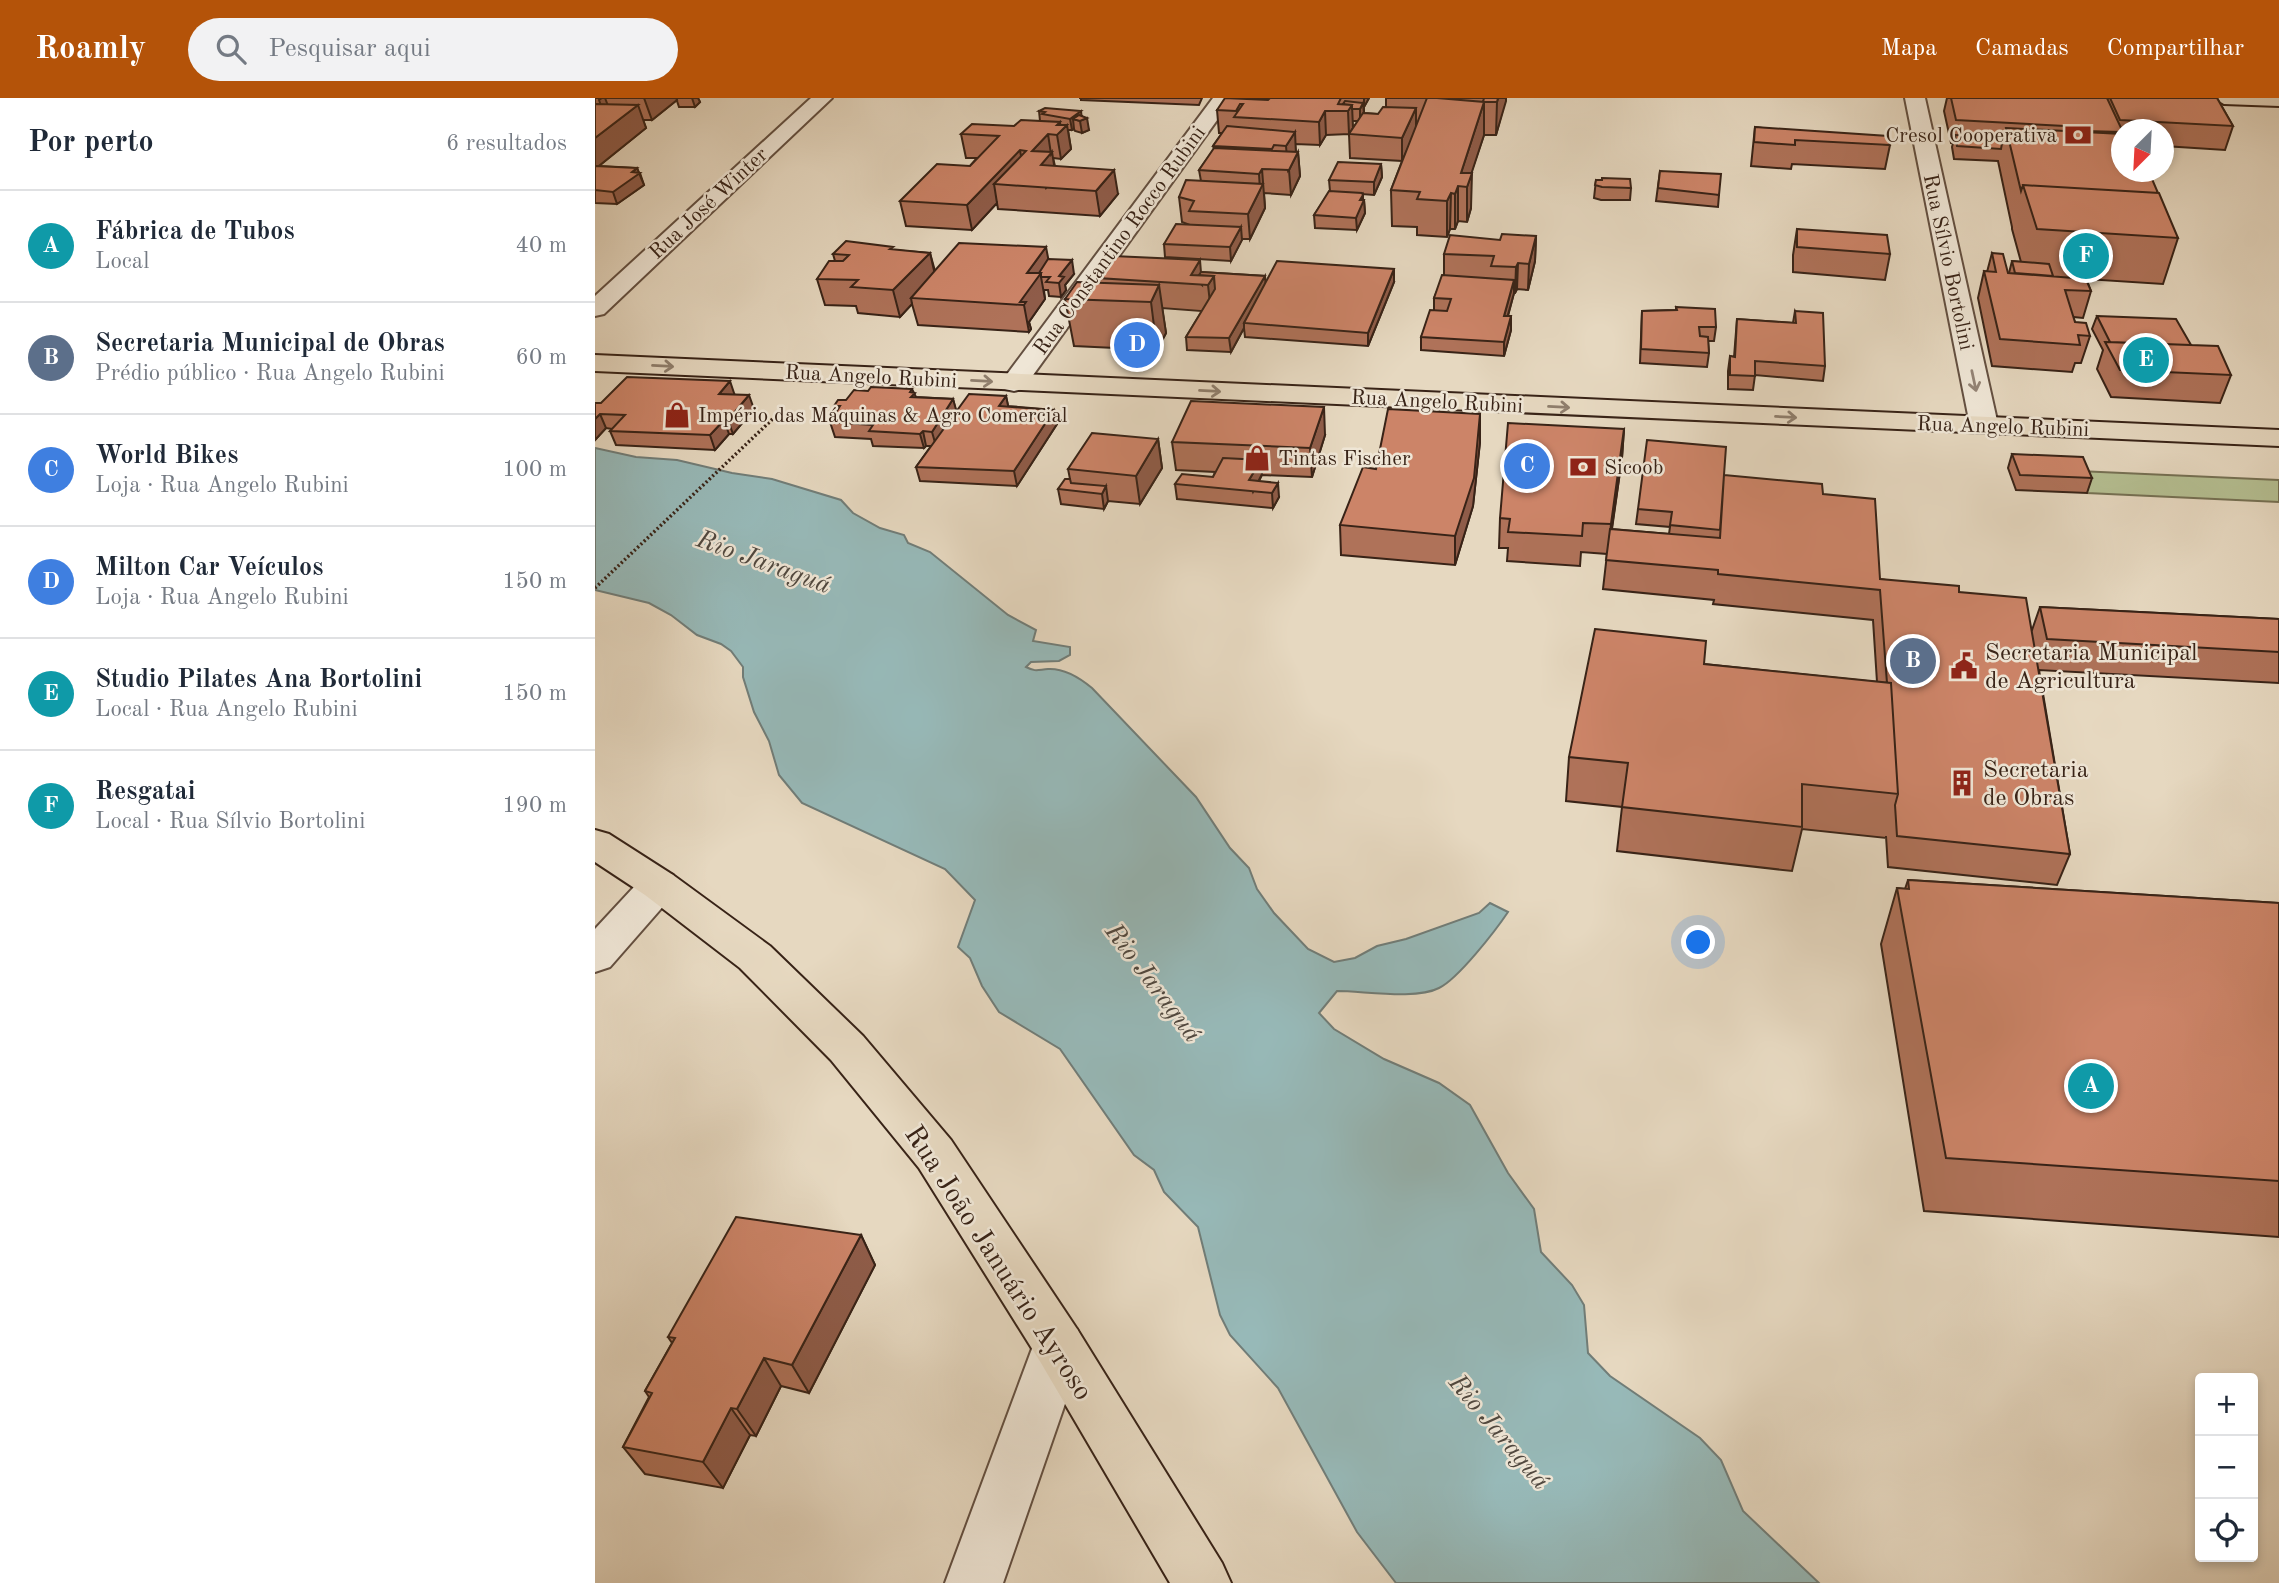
<!DOCTYPE html>
<html lang="pt">
<meta charset="utf-8">
<style>
body{margin:0;font-family:"Old Standard TT",serif;background:#f2f2f3;color:#1f2937}
.controls{position:absolute;right:21px;bottom:21px;display:grid;overflow:hidden;border-radius:7px;box-shadow:0 4px 10px #0003}
.controls button{width:63px;height:63px;display:grid;place-items:center;padding:0;border:0;border-bottom:2px solid #e0e1e3;background:#fff;color:#1f2937;font:35px sans-serif}
.compass{position:absolute;left:1516px;top:21px;width:63px;height:63px;border-radius:50%;background:#fff;box-shadow:0 4px 10px #0003;rotate:204deg}
.you{position:absolute;left:1104px;top:845px;width:24px;height:24px;margin:-18px;border:5px solid #fff;border-radius:50%;background:#1a73e8;box-shadow:0 0 0 10px #1a73e833}
.badge{display:grid;place-items:center;width:46px;height:46px;border-radius:50%;background:#b45309;color:#fff;font-size:23px;font-weight:700}
.pin{position:absolute;translate:-50% -50%;border:4px solid #fff;box-shadow:0 2px 7px #0006}
.list{margin:0;padding:0;list-style:none}
h2{display:flex;justify-content:space-between;align-items:center;height:91px;margin:0;padding:0 28px;font-size:30px}
h2 small{font-size:23px;font-weight:400;color:#747a83}
.list li{display:grid;grid-template-columns:46px 1fr auto;gap:21px;align-items:center;box-sizing:border-box;height:112px;padding:0 28px;border-top:2px solid #e0e1e3}
.list b{display:block;font-size:26px;white-space:nowrap}
.list p{margin:0;font-size:23px;white-space:nowrap;color:#747a83}
.list em{font-size:23px;font-style:normal;color:#747a83}
.icon{flex:none;width:38px;height:38px;fill:none;stroke:currentColor;stroke-width:2;stroke-linecap:round;stroke-linejoin:round}
.map{position:relative;flex:none;width:1684px;height:1485px;overflow:hidden}
header{display:flex;align-items:center;gap:42px;box-sizing:border-box;height:98px;padding:0 35px;background:#b45309;color:#fff}
header strong{font-size:33px}
nav{display:flex;gap:38px;margin-inline-start:auto;font-size:24px}
.search{width:490px;height:63px;background:#f2f2f3;display:flex;align-items:center;gap:18px;box-sizing:border-box;padding:0 24px;border-radius:38px;color:#747a83;font-size:26px}
main{display:flex}
aside{flex:1;background:#fff}
.map>svg:first-child{display:block}
.green{fill:#b5bf92;stroke:#767154;stroke-width:2}
.water{fill:#97b9b8;stroke:#717d78;stroke-width:2}
.lines{fill:none;stroke-linecap:round;stroke-linejoin:round}
.minor-casing{stroke:#645041;stroke-width:4}
.major-casing{stroke:#382317;stroke-width:4}
.path{stroke:#382317;stroke-width:3.5;stroke-dasharray:2 2.5;stroke-linecap:butt}
.minor{fill:#efe6d6;fill-rule:evenodd}
.major{fill:#e6d8c0;fill-rule:evenodd}
.wall{fill:#af7259;stroke:#382317;stroke-width:2;fill-rule:evenodd}
.shaded-wall{fill:#8f5c49;stroke:#382317;stroke-width:2}
.building{fill:#cc8468;stroke:#382317;stroke-width:2}
.oneway{stroke:#8f7e6c}
.oneway2{stroke:#948476}
.labels{text-anchor:middle;stroke-width:5;stroke-linejoin:round;paint-order:stroke}
.far-poi-label{font-size:21px;fill:#382317;stroke:#efe6d6;text-anchor:start}
.far-street-label{font-size:21px;fill:#382317;stroke:#efe6d6}
.poi-label{font-size:24px;fill:#382317;stroke:#efe6d6;text-anchor:start}
.water-label{font-size:26px;font-style:italic;fill:#50483f;stroke:#efe6d6}
.near-street-label{font-size:28px;fill:#382317;stroke:#efe6d6}
</style>
<header>
<strong>Roamly</strong>
<div class="search"><svg class="icon" aria-label="search" viewBox="0 0 24 24"><circle cx="10" cy="10" r="6"/><path d="M15 15l6 6"/></svg>Pesquisar aqui</div>
<nav><a>Mapa</a><a>Camadas</a><a>Compartilhar</a></nav>
</header>
<main>
<aside>
<h2>Por perto<small>6 resultados</small></h2>
<ul class="list">
<li><span class="badge" style="background:#0f9aa8">A</span><div><b>Fábrica de Tubos</b><p>Local</p></div><em>40 m</em></li>
<li><span class="badge" style="background:#5c6f8a">B</span><div><b>Secretaria Municipal de Obras</b><p>Prédio público · Rua Angelo Rubini</p></div><em>60 m</em></li>
<li><span class="badge" style="background:#3f7fe0">C</span><div><b>World Bikes</b><p>Loja · Rua Angelo Rubini</p></div><em>100 m</em></li>
<li><span class="badge" style="background:#3f7fe0">D</span><div><b>Milton Car Veículos</b><p>Loja · Rua Angelo Rubini</p></div><em>150 m</em></li>
<li><span class="badge" style="background:#0f9aa8">E</span><div><b>Studio Pilates Ana Bortolini</b><p>Local · Rua Angelo Rubini</p></div><em>150 m</em></li>
<li><span class="badge" style="background:#0f9aa8">F</span><div><b>Resgatai</b><p>Local · Rua Sílvio Bortolini</p></div><em>190 m</em></li>
</ul>
</aside>
<div class="map">
<svg width="1684" height="1485" viewBox="0 0 1684 1485">
<rect width="100%" height="100%" fill="#e6d8c0"/>
<filter id="stains"><feTurbulence type="fractalNoise" baseFrequency=".00286" numOctaves="4"/><feColorMatrix values="0 0 0 0 .2 0 0 0 0 .09 0 0 0 0 .02 0 0 0 .5 -.17"/></filter>
<radialGradient id="worn" r=".72"><stop offset=".6" stop-color="#630" stop-opacity="0"/><stop offset="1" stop-color="#630" stop-opacity=".3"/></radialGradient>
<path class="green" d="M1483,373L1684,382V404L1492,395Z"/>
<path class="water" d="M0,350L41,359L82,362L137,375L177,381L246,402L258,415L285,430L309,437L313,445L335,454L413,517L441,532L438,543L475,549V557L464,563L436,564L431,569C441,574 442,572 453,571C470,570 485,580 497,590L601,699L635,750L654,770L662,791L679,815L713,851L739,864L760,860L782,848L811,841L884,815L895,805L913,814C901,832 863,881 844,890C821,902 769,893 742,893L724,915L739,931L789,961L844,985L875,1007L913,1075L939,1111L946,1154L977,1187L989,1207L993,1255L1015,1278L1105,1340L1126,1362L1148,1413L1224,1485H801L762,1434L683,1290L635,1237L625,1217L603,1129L569,1094L559,1072L539,1057L465,951L404,914L387,888L375,860L363,849L380,802L350,771L207,705L184,677L174,643L159,614L148,579V569L136,553L126,546L102,537L76,517L54,505L0,492Z"/>
<g class="lines">
<g class="minor-casing">
<path id="minor" d="M216,0H237L9,216L0,218V198Z
M618,0H638L428,291L419,293L410,291L406,285L410,279Z
M1310,0H1330L1403,327L1399,333L1389,335L1379,333L1375,327Z
M64,773L78,777L84,787L78,797L15,869L0,874V831L50,777Z
M464,1224L482,1231L490,1248L408,1485H350L438,1248L446,1231Z"/>
</g>
<g class="major-casing">
<path id="major" d="M1619,0H1684V8L1629,6Z
M0,257L1684,332V348L0,273Z
M0,732L14,736L78,777L175,848L268,938L356,1042L482,1231L627,1465L636,1485H575L446,1265L324,1070L236,962L145,870L50,797L0,764Z"/>
</g>
<path class="path" d="M0,490L185,314"/>
<use href="#minor" class="minor"/>
<use href="#major" class="major"/>
</g>
<path class="wall" d="M0,0H81L82,2L57,22H48L51,30L4,68L42,70L44,75H45L49,87L22,106L0,105Z
M81,0H103L105,4L100,9H84Z
M484,0H607L604,7L486,2V0Z
M650,0H774L769,9V15L783,16L791,9V0H911L901,37H889L876,75V110L872,124L863,123L860,131H855L852,139L822,137V129L797,128L796,92L807,63L755,60L754,36L731,37L725,47L700,46L701,54H703L705,78L696,97L669,95L670,110L655,141H647L636,163L570,159L569,146L595,127L587,124L584,99L606,83L604,72L619,51L618,48L627,35H624L622,12L650,1ZM757,23H763L754,36L758,30Z
M1352,0H1622L1638,28L1630,52L1569,48V32H1527V74L1583,140L1568,186L1491,181L1496,193L1488,220L1478,219L1480,224L1495,238L1486,265H1480L1477,274L1397,268L1383,200L1389,173L1392,174L1397,155L1413,175H1414L1417,163L1426,164L1417,131V129L1403,63L1359,61L1357,49L1358,45H1356L1349,13Z
M444,13L487,18L494,32L487,35L480,33L479,31L477,32H473L476,51L466,61L458,60L460,68L523,96L505,118L403,111L402,105L377,132L311,128L305,103L375,68L382,60H371L366,36L419,28L445,23Z
M1160,29L1295,47L1290,71L1197,66L1196,71L1156,68Z
M786,66L787,79L779,97L767,96L768,102H769L770,115L762,132L720,130L719,117L735,93L734,82Z
M1065,73L1124,97L1123,109L1061,103Z
M1001,82L1036,90L1035,102H1006L999,100Z
M1202,131L1295,156L1290,182L1198,174V157Z
M941,138L940,163L933,192L922,191L920,195H919L913,218L916,232L909,258L826,252V239L839,212V200L849,177V156L905,142Z
M298,152L335,155L340,173L453,161L479,176L470,187L471,192L466,199L454,198L453,192H449L450,201L434,224L436,231L434,234L323,227L317,206L305,219L263,215L261,208L230,207L222,181L240,163L238,156Z
M606,174L670,178V185L799,184L773,248L650,239L649,230L636,254L592,252L591,239L607,213L567,210L571,235L562,252L479,248L470,201L504,185L503,180Z
M1081,209L1121,229L1119,243H1113L1114,255L1112,269L1045,265L1047,213L1081,212Z
M1200,213L1230,268L1228,283L1160,277L1158,292L1133,291V273L1135,258L1139,259L1142,221L1198,225Z
M1502,218L1596,247L1636,277L1625,305L1516,299L1502,271L1508,252L1497,231Z
M317,291L321,299L358,301L361,313L411,298L413,308L459,312L462,326L422,388L325,383L321,369L336,348H331L329,350L278,348L276,341L240,339L235,324L241,316L239,308L273,293Z
M139,296L159,311L138,336H134L120,352L21,347L15,333L17,331L11,330L0,342L6,305Z
M885,316V344L878,408L860,467L746,457L745,427L781,371Z
M1029,331L1027,360L1017,431L1074,436L1075,429L1041,426L1043,411L1128,383L1228,396L1285,481L1364,494L1437,532L1445,509L1684,521V585L1444,572L1475,756L1462,787L1293,769L1291,738V740L1207,731L1197,773L1022,753L1027,709L971,703L974,659L1109,566L1282,584L1278,522L1118,506L1119,502L1008,491L1012,456L986,454L985,468L912,463L913,450H904L905,420Z
M730,337L717,379L667,377L664,383L684,399L678,410L582,401L580,386L618,379L620,374L581,372L577,344Z
M563,341L567,370L545,406L513,403L509,411L466,406L463,391L475,381L473,371Z
M1417,356L1497,380L1492,395L1421,392L1413,370Z
M1313,782L1684,805V1139L1329,1113L1286,846L1302,790L1310,791Z
M266,1137L280,1167L214,1295L186,1288L161,1338L155,1337L128,1390L50,1376L28,1349L54,1299L50,1293L77,1245L73,1239Z"/>
<path class="shaded-wall" d="M7,0H10L18,21L12,25L4,2Z
M49,0H81L82,2L57,22Z
M97,0H103L105,4L100,9Z
M769,0H774L769,9Z
M903,0H911V3L901,37L902,4Z
M889,4V37L872,89L866,75Z
M768,5L769,16L765,23V11Z
M43,7L51,30L0,71V40Z
M757,7L758,30L754,36L753,13Z
M821,10V33L807,63V40Z
M486,13L487,22L492,20L494,32L487,35L485,23L478,21L479,31L477,32L475,21Z
M730,13L731,37L725,47L724,24Z
M465,24L466,33L472,27L476,51L466,61L462,37V27Z
M700,34L701,57L693,72L691,48Z
M453,36L456,56L457,54L461,79L451,90L437,53Z
M425,52L429,76L399,86L402,105L377,132L372,107Z
M703,54L705,78L696,97L694,72Z
M786,66L787,79L779,97V84Z
M42,70L49,87L22,106L18,94Z
M667,71L670,110L655,141L653,116L665,92L664,76Z
M519,72L523,96L505,118L501,93Z
M877,75L876,110L872,124V89Z
M863,88V123L860,131V96Z
M856,95L855,131L852,139V103Z
M768,97V105L769,102L770,115L762,132L761,120L765,102Z
M646,129L647,142L636,163L635,149Z
M941,138L940,163L933,192L934,166Z
M451,149L456,175L446,179L450,201L434,224L436,231L434,234L429,207L425,204L432,175Z
M335,155L341,181L316,200L317,206L305,219L298,192Z
M477,162L479,176L470,187L471,192L466,199L464,185V178Z
M605,162L607,187L596,177Z
M923,165L922,191L920,195L921,169Z
M799,171V184L773,248V235Z
M619,178L622,204L616,214L613,187Z
M670,178L671,191L649,225V230L636,254L634,240Z
M919,182V195L909,231V218Z
M564,187L571,235L562,252L556,204Z
M916,218V232L909,258V244Z
M135,283L140,298L124,296Z
M154,297L159,311L138,336L133,322Z
M411,298L414,312L404,308Z
M358,301L362,315L341,348L337,334Z
M729,309L730,337L717,379L715,350Z
M459,312L462,326L422,388L419,373Z
M5,316L11,330L0,342V321Z
M885,316V344L878,408L860,467V438Z
M129,322L134,336L120,352L115,337Z
M1029,331L1027,360L1013,456L1016,426Z
M328,333L331,348L329,350L325,336Z
M563,341L567,370L545,406L541,378Z
M666,362L667,376L658,394L654,382Z
M683,385L684,399L678,410L677,395Z
M511,388L513,403L509,411L507,396Z
M266,1137L280,1167L214,1295L197,1267Z
M169,1260L186,1288L161,1338L142,1311Z
M136,1310L155,1337L128,1390L108,1364Z"/>
<path class="building" d="M630,0L673,2L675,0H746L743,6L757,7L753,13H730L724,24L639,19L648,6H645L641,13L622,12Z
M832,0H880H842L889,4L866,75H877L872,89L863,88L860,96L856,95L852,103L822,101L825,94L796,92Z
M889,0H903L902,4H888Z
M1356,0H1512L1527,32V34L1490,33L1488,29L1361,22Z
M1515,0H1622L1638,28L1525,22Z
M750,3L768,5L765,11H757V7L748,6Z
M0,6L43,7L0,40Z
M788,9L821,10L807,40L754,36L768,15L783,16Z
M450,10L486,13L475,21L447,16L450,14L444,13Z
M484,17L492,20L485,23L478,21Z
M426,22L465,24L462,27H472L462,37L453,36L437,53L457,54L446,67L519,72L501,93L399,86L431,53L425,52L372,107L305,103L342,66L375,68L404,38L366,36L377,26L419,28Z
M632,28L700,34L691,48L679,47L677,51L618,48Z
M1160,29L1293,38L1295,47L1200,42V47L1159,44Z
M1411,30L1527,36V74H1554L1563,95L1428,87L1426,93Z
M1360,37L1408,40L1406,51L1362,48Z
M619,50L703,54L694,72L667,71L664,76L604,72Z
M743,64L786,66L779,84L734,82Z
M0,68L42,70L37,74L45,75L18,94L0,92Z
M1065,73L1126,76L1124,97L1063,90Z
M1007,80L1035,81L1036,90L1007,89L1000,87L1001,82H1007Z
M591,82L668,86L653,116L594,113L599,103L584,99Z
M1428,87L1564,95L1583,140L1442,131Z
M734,93L767,95L768,97L765,102H769L761,120L719,117Z
M581,126L646,129L635,149L569,146Z
M1202,131L1292,137L1295,156L1202,149Z
M907,136L941,138L934,166L923,165L921,169L896,168L899,158L849,156L855,137L905,142Z
M251,143L298,149L295,151L335,155L298,192L256,189L263,182L222,181L234,163H248L254,157L238,156Z
M364,145L451,149L432,175H446L425,204H431L429,207L316,200Z
M1397,155L1408,156L1413,175L1491,181L1496,193L1470,192L1480,224L1491,225L1495,238L1483,237L1485,247L1405,241L1389,173L1401,174Z
M518,158L605,162L596,177L619,178L613,187L503,180Z
M453,161L477,162L464,178L469,179L464,185L451,184L455,179H446V175H444Z
M682,163L799,171L773,235L649,225Z
M1417,163L1454,166L1458,178L1420,175Z
M606,174L670,178L634,240L591,239L620,191L619,178L604,177Z
M847,177L919,182L909,218H916L909,244L826,239L835,212L852,213L856,201L839,200Z
M482,184L564,187L556,204L470,201Z
M1081,209L1120,211L1121,229H1104L1105,238L1113,239L1114,255L1046,251L1047,213L1082,212Z
M1200,213L1228,215L1230,268L1160,263V278L1135,277V258L1140,259L1142,221L1201,225Z
M1502,218L1581,221L1596,247L1515,244Z
M1510,244L1623,248L1636,277L1525,272Z
M32,279L135,283L124,296L154,297L133,322H129L115,337L15,333L30,317L5,316L0,321V305H6Z
M276,289L317,291L315,294L320,295L316,299L358,301L337,334L328,333L325,336L274,333L278,327L235,324L245,308H239L243,302H251L259,292L273,293Z
M374,296L411,298L404,308L459,312L419,373L321,369Z
M596,303L729,309L715,350L577,344Z
M793,311L885,316L879,380L860,438L745,427L768,369L781,371Z
M913,325L1029,331L1016,426L988,425L987,438L913,434L915,421L905,420Z
M497,335L563,341L541,378L473,371Z
M1052,342L1131,349L1125,432L1075,427L1077,414L1043,411Z
M1417,356L1488,359L1497,380L1425,377Z
M628,360L666,362L654,382L683,385L677,395L580,386L587,376L618,379Z
M1129,377L1227,386L1228,396L1280,401L1285,481L1364,488V494L1431,500L1475,756L1302,738L1300,707L1303,696L1296,585H1292L1285,492L1123,476V472L1011,462L1015,431L1125,440Z
M470,381H475L476,385L511,388L507,396L463,391Z
M1445,509L1684,521V554L1452,541Z
M1000,531L1111,543L1109,566L1296,585L1303,696L1207,686V729L1027,709L1033,665L974,659Z
M1313,782L1684,805V1083L1351,1060L1302,790L1314,791Z
M141,1119L266,1137L197,1267L169,1260L142,1311L136,1310L108,1364L28,1349L57,1295L50,1293L80,1240L73,1239Z"/>
<defs><path id="oneway-shaft" d="M-6 0H5M1.5-3L5.5 0L1.5 3" fill="none" stroke-width="1.6" stroke-linecap="round" stroke-linejoin="round" transform="scale(1.75)"/></defs>
<g class="oneway">
<use href="#oneway-shaft" transform="translate(68 268) rotate(3)"/>
<use href="#oneway-shaft" transform="translate(387 283) rotate(3)"/>
<use href="#oneway-shaft" transform="translate(615 293) rotate(3)"/>
<use href="#oneway-shaft" transform="translate(964 309) rotate(3)"/>
<use href="#oneway-shaft" transform="translate(1191 319) rotate(3)"/>
</g>
<use class="oneway2" href="#oneway-shaft" transform="translate(1379 283) rotate(78)"/>
<defs>
<g id="bank-bare" transform="scale(2.1)"><path d="M-6-4H6V4H-6ZM0-2.3a2.3 2.3 0 1 0 0 4.6a2.3 2.3 0 1 0 0-4.6Z" fill="#8f2418" stroke="#efe6d6" stroke-width="2.5" paint-order="stroke"/></g>
<g id="shop-bare" transform="scale(2.1)"><path d="M-5-2.5h2.3a2.7 3.5 0 0 1 5.4 0H5L5.5 6h-11ZM-1.5-2.5h3a1.5 2.3 0 0 0-3 0Z" fill="#8f2418" stroke="#efe6d6" stroke-width="2.5" paint-order="stroke"/></g>
<g id="civic-bare" transform="scale(2.1)"><path d="M-.6-6.5H3V-4.5H.6V-3L4-1V1h2V6H-6V1h2V-1L-.6-3ZM-1.2 2.5V6h2.4V2.5Z" fill="#8f2418" stroke="#efe6d6" stroke-width="2.5" paint-order="stroke"/></g>
<g id="building-bare" transform="scale(2.1)"><path d="M-4-6H4V6H1V3H-1V6H-4ZM-2.5-4.3h1.7v1.8h-1.7ZM.8-4.3h1.7v1.8H.8ZM-2.5-1h1.7V.8h-1.7ZM.8-1h1.7V.8H.8Z" fill="#8f2418" stroke="#efe6d6" stroke-width="2.5" paint-order="stroke"/></g>
</defs>
<g fill-rule="evenodd">
<use href="#bank-bare" x="1483" y="37"/>
<use href="#shop-bare" x="82" y="317"/>
<use href="#shop-bare" x="662" y="360"/>
<use href="#bank-bare" x="988" y="369"/>
<use href="#civic-bare" x="1369" y="568"/>
<use href="#building-bare" x="1367" y="685"/>
</g>
<g class="labels">
<g class="far-poi-label">
<text x="1462" y="44" text-anchor="end">Cresol Cooperativa</text>
<text x="103" y="324">Império das Máquinas &amp; Agro Comercial</text>
<text x="683" y="367">Tintas Fischer</text>
<text x="1009" y="376">Sicoob</text>
</g>
<g class="far-street-label">
<text transform="translate(113 105) rotate(-43)" y="7">Rua José Winter</text>
<text transform="translate(524 142) rotate(-54)" y="7">Rua Constantino Rocco Rubini</text>
<text transform="translate(1354 164) rotate(78)" y="7">Rua Sílvio Bortolini</text>
<text transform="translate(276 278) rotate(3)" y="7">Rua Angelo Rubini</text>
<text transform="translate(842 303) rotate(3)" y="7">Rua Angelo Rubini</text>
<text transform="translate(1408 328) rotate(2)" y="7">Rua Angelo Rubini</text>
</g>
<g class="poi-label">
<text x="1390" y="562">Secretaria Municipal<tspan x="1390" dy="28">de Agricultura</tspan></text>
<text x="1388" y="679">Secretaria<tspan x="1388" dy="28">de Obras</tspan></text>
</g>
<g class="water-label">
<text transform="translate(169 463) rotate(20)" y="9">Rio Jaraguá</text>
<text transform="translate(559 884) rotate(53)" y="9">Rio Jaraguá</text>
<text transform="translate(905 1333) rotate(50)" y="9">Rio Jaraguá</text>
</g>
<g class="near-street-label">
<text transform="translate(405 1164) rotate(57)" y="10">Rua João Januário Ayroso</text>
</g>
</g>
<rect width="100%" height="100%" filter="url(#stains)"/>
<rect width="100%" height="100%" fill="url(#worn)"/>
</svg>
<div class="controls">
<button>+</button>
<button>−</button>
<button><svg class="icon" aria-label="locate" viewBox="0 0 24 24"><circle cx="12" cy="12" r="6"/><path d="M12 2v4M12 18v4M2 12h4M18 12h4"/></svg></button>
</div>
<svg class="compass" viewBox="-18 -18 36 36"><path d="M0-13l5 13h-10z" fill="#e53935"/><path d="M0 13l5-13h-10z" fill="#747a83"/></svg>
<div class="you"></div>
<div class="pin badge" style="left:1496px;top:988px;background:#0f9aa8">A</div>
<div class="pin badge" style="left:1318px;top:563px;background:#5c6f8a">B</div>
<div class="pin badge" style="left:932px;top:368px;background:#3f7fe0">C</div>
<div class="pin badge" style="left:542px;top:247px;background:#3f7fe0">D</div>
<div class="pin badge" style="left:1551px;top:262px;background:#0f9aa8">E</div>
<div class="pin badge" style="left:1491px;top:158px;background:#0f9aa8">F</div>
</div>
</main>
